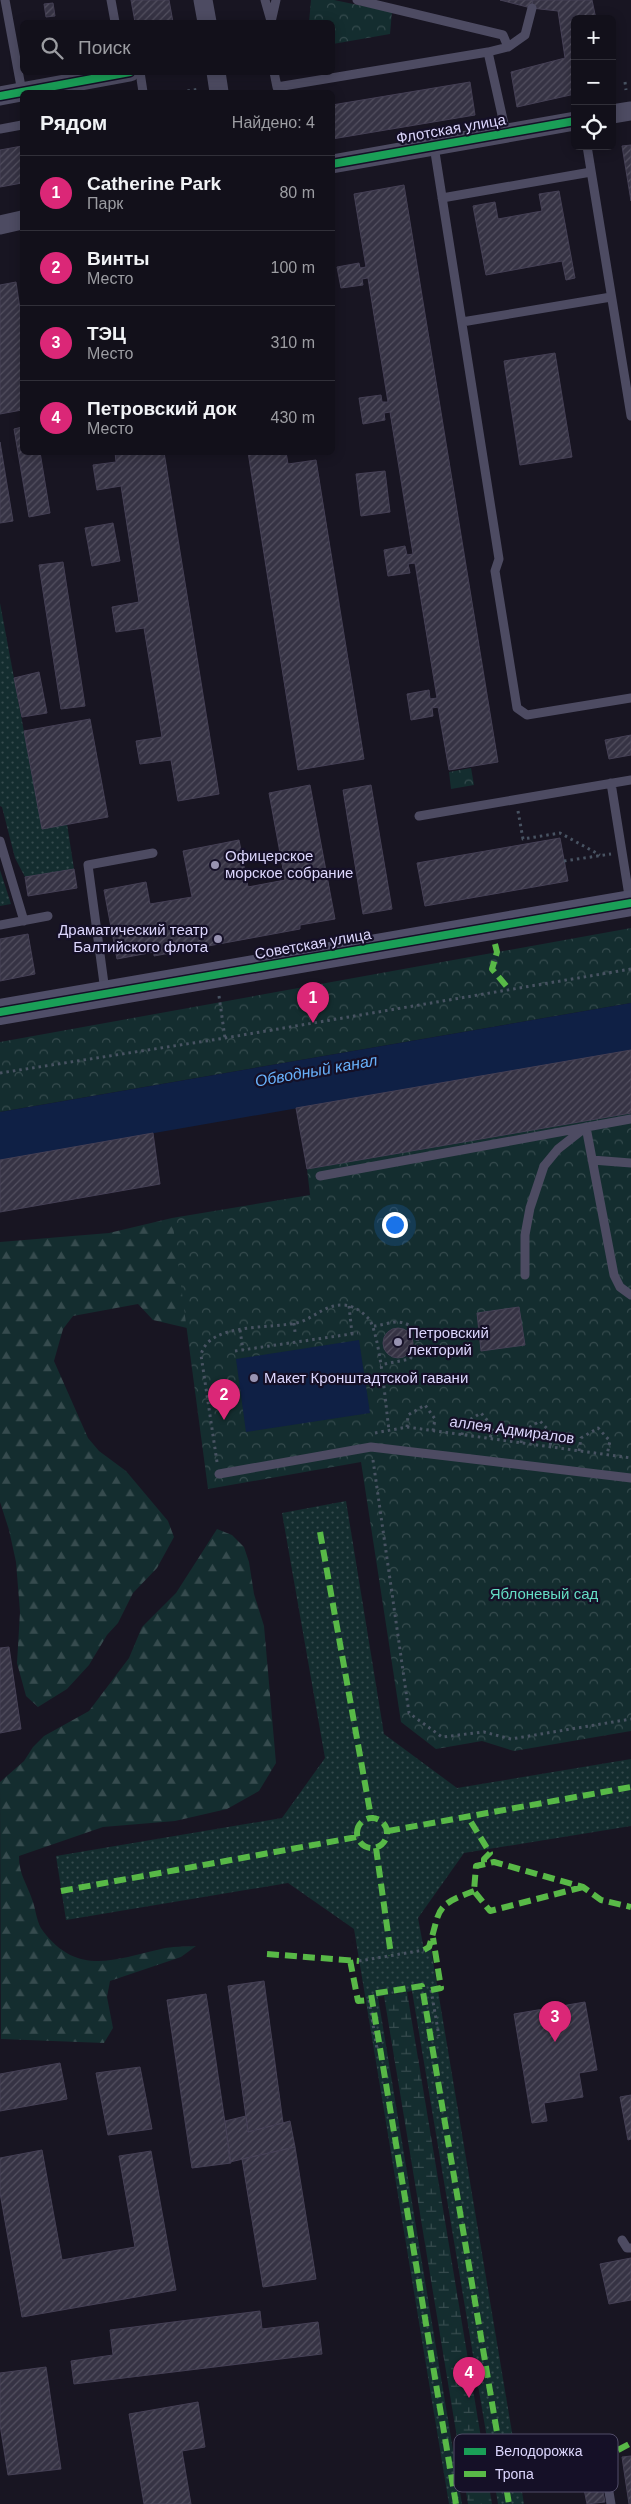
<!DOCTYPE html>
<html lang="ru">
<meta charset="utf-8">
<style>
body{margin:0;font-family:Helvetica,sans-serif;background:#1f1e27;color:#f1f3f6}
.controls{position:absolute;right:15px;top:15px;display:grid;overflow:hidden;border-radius:8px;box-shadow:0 2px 12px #0003}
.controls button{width:45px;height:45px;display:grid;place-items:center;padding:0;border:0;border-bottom:1px solid #313039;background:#12101a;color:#f1f3f6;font:25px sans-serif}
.you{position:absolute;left:394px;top:1224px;width:18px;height:18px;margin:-12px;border:4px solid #fff;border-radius:50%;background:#1a73e8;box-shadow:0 0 0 8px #1a73e833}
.badge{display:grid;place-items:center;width:32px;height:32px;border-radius:50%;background:#db2777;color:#fff;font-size:16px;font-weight:700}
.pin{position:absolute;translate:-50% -41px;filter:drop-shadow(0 1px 2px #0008)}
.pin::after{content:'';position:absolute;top:26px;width:18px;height:15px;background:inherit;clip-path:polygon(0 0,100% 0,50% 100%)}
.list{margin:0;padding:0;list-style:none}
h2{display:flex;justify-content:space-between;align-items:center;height:65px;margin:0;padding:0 20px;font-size:21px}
h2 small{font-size:16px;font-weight:400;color:#9c9da2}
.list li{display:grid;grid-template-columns:32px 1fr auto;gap:15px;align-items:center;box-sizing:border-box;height:75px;padding:0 20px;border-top:1px solid #313039}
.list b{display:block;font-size:19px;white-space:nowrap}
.list p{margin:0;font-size:16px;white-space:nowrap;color:#9c9da2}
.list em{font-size:16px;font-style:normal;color:#9c9da2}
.icon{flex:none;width:28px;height:28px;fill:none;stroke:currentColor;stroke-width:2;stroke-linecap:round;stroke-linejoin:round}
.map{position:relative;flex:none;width:631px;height:2504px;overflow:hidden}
.search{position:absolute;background:#12101a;box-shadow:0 2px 12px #0003;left:20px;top:20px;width:315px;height:55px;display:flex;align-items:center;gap:12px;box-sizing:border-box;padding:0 18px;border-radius:8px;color:#9c9da2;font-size:19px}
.panel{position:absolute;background:#12101a;box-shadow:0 2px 12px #0003;left:20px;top:90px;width:315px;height:365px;border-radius:8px}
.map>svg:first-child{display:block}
.grass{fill:url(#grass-dots)}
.forest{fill:url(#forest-firs)}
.wetland{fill:url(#wetland-marsh)}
.park{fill:url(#park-crowns)}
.water{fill:#0f2045}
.building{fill:url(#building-hatch);stroke:#454055}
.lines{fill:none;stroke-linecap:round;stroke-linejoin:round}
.path{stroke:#485362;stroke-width:3;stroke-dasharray:2.5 4;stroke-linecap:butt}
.lane{stroke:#4d4b62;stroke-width:9}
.street{stroke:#4d4b62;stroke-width:19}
.secondary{stroke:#504e68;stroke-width:26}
.quiet{stroke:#58b947;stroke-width:6;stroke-dasharray:12 6;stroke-linecap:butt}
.cycleway-casing{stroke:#151027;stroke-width:11}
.cycleway{stroke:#1a9f57;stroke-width:8}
.poi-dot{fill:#9893b1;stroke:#151027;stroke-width:2}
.labels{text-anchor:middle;stroke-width:4.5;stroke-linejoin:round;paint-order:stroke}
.street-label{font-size:15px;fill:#ddd7fe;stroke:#151027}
.poi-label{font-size:15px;fill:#ddd7fe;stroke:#151027;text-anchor:start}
.park-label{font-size:15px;fill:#64ddc4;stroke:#151027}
.water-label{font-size:16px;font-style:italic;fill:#68b1fb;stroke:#151027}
.key{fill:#151027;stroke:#514c68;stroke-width:1}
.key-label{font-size:14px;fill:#ddd7fe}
</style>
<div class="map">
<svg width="631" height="2504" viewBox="0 0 631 2504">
<defs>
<pattern id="grass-dots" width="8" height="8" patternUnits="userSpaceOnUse" patternTransform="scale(1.25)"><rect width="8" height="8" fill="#142d2f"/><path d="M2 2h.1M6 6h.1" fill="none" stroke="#364b4e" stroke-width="1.8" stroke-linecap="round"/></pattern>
<pattern id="forest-firs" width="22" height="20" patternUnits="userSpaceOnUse" patternTransform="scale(1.25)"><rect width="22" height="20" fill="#142d2f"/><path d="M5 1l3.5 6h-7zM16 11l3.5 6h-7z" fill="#364b4e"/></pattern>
<pattern id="wetland-marsh" width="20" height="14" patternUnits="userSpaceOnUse" patternTransform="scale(1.25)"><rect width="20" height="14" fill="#142d2f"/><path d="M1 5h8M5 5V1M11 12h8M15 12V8" fill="none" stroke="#364b4e"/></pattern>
<pattern id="park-crowns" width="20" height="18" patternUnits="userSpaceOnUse" patternTransform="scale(1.25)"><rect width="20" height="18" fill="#142d2f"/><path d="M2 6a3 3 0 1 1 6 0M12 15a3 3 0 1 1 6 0" fill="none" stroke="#364b4e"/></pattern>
<pattern id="building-hatch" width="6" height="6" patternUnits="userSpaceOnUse" patternTransform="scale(1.25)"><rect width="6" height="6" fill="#363344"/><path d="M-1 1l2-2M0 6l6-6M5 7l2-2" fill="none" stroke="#535060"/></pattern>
</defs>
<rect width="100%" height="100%" fill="#181522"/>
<path class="grass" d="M0,603L42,828L67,824L74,869L25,877L15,858L2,807L0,806Z
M0,870L11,904L0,906Z
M346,1501L384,1734L457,1788L631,1759V1826L464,1853L418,1918L424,1950L431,1949L524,2504H498L412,1991L378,1997L462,2504H449L354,1929L288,1883L66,1920L56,1856L282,1818L325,1758L282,1513Z"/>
<path class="forest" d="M172,1218L193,1236L213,1316L187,1328L153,1320L138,1304L73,1316L63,1329L54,1361L88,1438L99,1451L126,1471L168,1521L174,1537L157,1568L133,1593L118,1623L107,1635L89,1665L67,1689L38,1707L26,1696L17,1663L20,1612L16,1562L9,1530L0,1502V1242L109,1233Z
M217,1529L232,1535L244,1547L249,1562L254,1594L264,1626L276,1763L259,1791L227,1809L175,1821L103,1827L19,1856C19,1875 27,1883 33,1902C36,1911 37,1924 43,1931C78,1977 115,1959 161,1949C172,1946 184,1947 196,1946L181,1957L110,1981L107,1997L113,2028L104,2043L1,2039L0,1782L24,1761L33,1747L44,1736L89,1711L129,1658L142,1627L176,1593Z"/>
<path class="wetland" d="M407,1992L492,2504H468L384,1996Z"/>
<path class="park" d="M311,0H334L392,12L390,34L333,44L332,22H309Z
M471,768L474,785L451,789L449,772Z
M631,928V1003L0,1112V1042Z
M631,1113V1731L514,1751L482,1741L436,1749L401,1722L361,1462L208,1489L172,1218L310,1195L307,1169Z"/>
<path class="water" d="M631,1003V1050L0,1160V1112Z
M359,1340L370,1413L246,1432L236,1359Z"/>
<path class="building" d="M131,0H169L173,22H135Z
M500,0H533L531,8Z
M533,0H592L596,19H575V94L517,107L511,72L565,58L558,11L531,8Z
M53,3L55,16L46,17L44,4Z
M470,82L475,115L332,139V105Z
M631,145V201L622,146Z
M22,146V183L0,187V150Z
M404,185L498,762L449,770L438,707L432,708L433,716L411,720L407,694L429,690L430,699L437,698L415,563L408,564L410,573L388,576L384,550L405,546L407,555L413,554L390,412L384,413L385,420L363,424L359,398L381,395L382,402H388L368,278L362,279L363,285L341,288L337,267L359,263L360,268L366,267L354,194Z
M559,191L575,278L566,280L562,261L486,275L473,206L495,202L498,219L542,211L539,194Z
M16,282L22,322V410L0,414V285Z
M555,353L572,457L520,465L504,361Z
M22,427V452H40L50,513L29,517L14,429Z
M0,442L13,521L0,523Z
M115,452H164L219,794L178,801L171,760L140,764L136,741L162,737L144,628L116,632L112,607L139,602L121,486L97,490L93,465L116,462Z
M248,452H286L288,464L316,460L364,759L298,770Z
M385,471L390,512L361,516L356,474Z
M113,523L120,561L92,566L85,528Z
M63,562L85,706L61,709L39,565Z
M39,672L47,713L22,717L14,678Z
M90,719L108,817L42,829L24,731Z
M631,735V755L609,759L605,740Z
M310,785L335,919L300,925V929L154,956V952L117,959L104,890L146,882L150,904L192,897L183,851L239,840L248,887L285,880L269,793Z
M371,785L392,909L363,914L343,790Z
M560,838L568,881L425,906L417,863Z
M74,869L77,888L28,896L25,877Z
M28,934L35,974L0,981V939Z
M631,1050V1113L307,1169L296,1108Z
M153,1133L160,1184L0,1212V1160Z
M519,1307L525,1345L481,1351L477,1313Z
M383 1343a15 15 0 1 1 30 0a15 15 0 1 1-30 0Z
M9,1647L21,1729L0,1733V1648Z
M264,1981L283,2123L248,2132L228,1986Z
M206,1994L231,2163L192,2168L167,2000Z
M585,2002L597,2070L579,2073L583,2097L544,2103L547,2121L532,2123L514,2014Z
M60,2063L67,2099L0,2111V2074Z
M140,2067L152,2129L108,2135L96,2073Z
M631,2095V2139L628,2140L620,2097Z
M246,2116L248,2132L290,2121L295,2147L230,2162L225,2121Z
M295,2147L316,2279L263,2287L242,2159Z
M42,2150L62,2260L135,2247L119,2156L151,2151L176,2290L22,2317L0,2193V2158Z
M631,2258V2300L609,2304L600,2264Z
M260,2311L262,2329L318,2322L322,2354L74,2384L71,2361L113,2355L110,2330Z
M46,2367L61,2469L8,2475L0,2425V2373Z
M198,2402L205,2447L182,2451L191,2504H144L129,2414Z
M631,2456V2504H629L622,2457Z
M589,2467L591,2473L599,2471L605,2502L587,2504L580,2469Z"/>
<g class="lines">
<path class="path" d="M625,82L626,90
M181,92L200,89
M518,811L523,839L560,833L600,855
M564,861L611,854
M219,996L225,1038
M0,1073L225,1038L631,969
M349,1306L352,1334
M294,1323L295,1332
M374,1326C382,1325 391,1322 398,1322C421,1324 421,1345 410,1359L380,1365
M240,1330L243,1350
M235,1351L358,1333
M407,1427L408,1415L425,1405L435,1419L433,1431
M375,1433L407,1427L631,1458
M462,1435L464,1423L481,1413L493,1427L490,1439
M521,1443L523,1431L540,1421L552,1434L550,1447
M579,1451L581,1438L598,1428L610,1441L607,1455
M373,1460L409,1713L442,1737L484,1732L511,1739L631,1719
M217,1462L201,1355C209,1321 273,1330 300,1322C315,1317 325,1305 342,1305C353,1305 361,1311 368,1318C380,1330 386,1410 389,1430
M359,1961L424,1950
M431,1990L439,2036
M369,2000L377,2049"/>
<path class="lane" d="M5,0L22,92
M111,0L115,22
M265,0L271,21
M357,0L503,35L508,47
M271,22L276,0
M140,72L143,92
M274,72L277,87L488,52
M0,129L22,125
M506,133L488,52L508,47L525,35L532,8
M434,146L499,559L495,571L517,708L527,715L631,698
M587,146L631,416
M442,198L591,172
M462,322L611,297
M611,783L630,902
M419,816L631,780
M0,841L24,921
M0,925L48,916
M105,991L88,865L153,853
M592,1160L631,1163
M320,1176L631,1119
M525,1275V1235L530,1208L544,1166L558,1149L586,1127L614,1275L620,1287L631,1295
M219,1474L371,1447L631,1478
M622,2240L627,2248H631
M608,2486L611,2504"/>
<path class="street" d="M203,0L207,22
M216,72L219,92
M0,96L130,72
M612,114L631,111
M332,164L575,121
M0,225L22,220"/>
<path class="secondary" d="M0,1012L631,903"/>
<path class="quiet" d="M495,944L497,952L492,969L508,988
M320,1532L371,1817
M357 1833a15 15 0 1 1 30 0a15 15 0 1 1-30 0Z
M471,1822L490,1853L484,1859V1864
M388,1831L631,1787
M376,1848L391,1955
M583,1887L490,1911L474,1891L476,1866L494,1862L583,1887L601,1900L631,1907
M61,1891L357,1837
M424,1950L429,1947C441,1909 433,1906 474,1891
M267,1954L359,1961
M350,1960L358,2001L369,2000
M431,1990L441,1988L433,1938
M618,2450L631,2443
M456,2504L371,1994L422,1986L509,2504"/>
<g class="cycleway-casing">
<path id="cycleway" d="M0,96L130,72
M332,164L575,121
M0,1012L631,903"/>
</g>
<use href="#cycleway" class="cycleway"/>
</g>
<g class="poi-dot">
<circle cx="215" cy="865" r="5"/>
<circle cx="218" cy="939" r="5"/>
<circle cx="398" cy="1342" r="5"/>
<circle cx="254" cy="1378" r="5"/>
</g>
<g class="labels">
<g class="street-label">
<text transform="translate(451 129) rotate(-10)" y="5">Флотская улица</text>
<text transform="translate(313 944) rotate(-10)" y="5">Советская улица</text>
<text transform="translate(512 1430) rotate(8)" y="5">аллея Адмиралов</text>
</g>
<g class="poi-label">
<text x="225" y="861">Офицерское<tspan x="225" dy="17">морское собрание</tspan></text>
<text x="208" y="935" text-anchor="end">Драматический театр<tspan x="208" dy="17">Балтийского флота</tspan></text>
<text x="408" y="1338">Петровский<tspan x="408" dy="17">лекторий</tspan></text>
<text x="264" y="1383">Макет Кронштадтской гавани</text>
</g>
<g class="park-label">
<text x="544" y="1599">Яблоневый сад</text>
</g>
<g class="water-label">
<text transform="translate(316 1070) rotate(-10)" y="6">Обводный канал</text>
</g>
</g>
<rect x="454" y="2434" width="164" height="58" rx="8" class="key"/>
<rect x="464" y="2448" width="22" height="7" fill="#1a9f57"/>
<rect x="464" y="2471" width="22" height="6" fill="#58b947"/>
<g class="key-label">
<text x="495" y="2456">Велодорожка</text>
<text x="495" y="2479">Тропа</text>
</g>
</svg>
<div class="controls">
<button>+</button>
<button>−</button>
<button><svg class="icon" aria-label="locate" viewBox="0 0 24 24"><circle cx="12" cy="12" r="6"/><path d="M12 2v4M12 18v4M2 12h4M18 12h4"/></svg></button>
</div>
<div class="you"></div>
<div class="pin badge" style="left:313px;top:1023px">1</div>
<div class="pin badge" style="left:224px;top:1420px">2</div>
<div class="pin badge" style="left:555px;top:2042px">3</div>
<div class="pin badge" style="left:469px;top:2398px">4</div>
<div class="search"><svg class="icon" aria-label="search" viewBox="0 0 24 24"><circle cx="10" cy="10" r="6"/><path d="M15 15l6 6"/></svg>Поиск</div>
<section class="panel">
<h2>Рядом<small>Найдено: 4</small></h2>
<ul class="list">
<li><span class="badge">1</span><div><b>Catherine Park</b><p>Парк</p></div><em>80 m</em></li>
<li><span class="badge">2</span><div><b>Винты</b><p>Место</p></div><em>100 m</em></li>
<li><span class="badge">3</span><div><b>ТЭЦ</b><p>Место</p></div><em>310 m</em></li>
<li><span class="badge">4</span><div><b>Петровский док</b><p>Место</p></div><em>430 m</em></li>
</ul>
</section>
</div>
